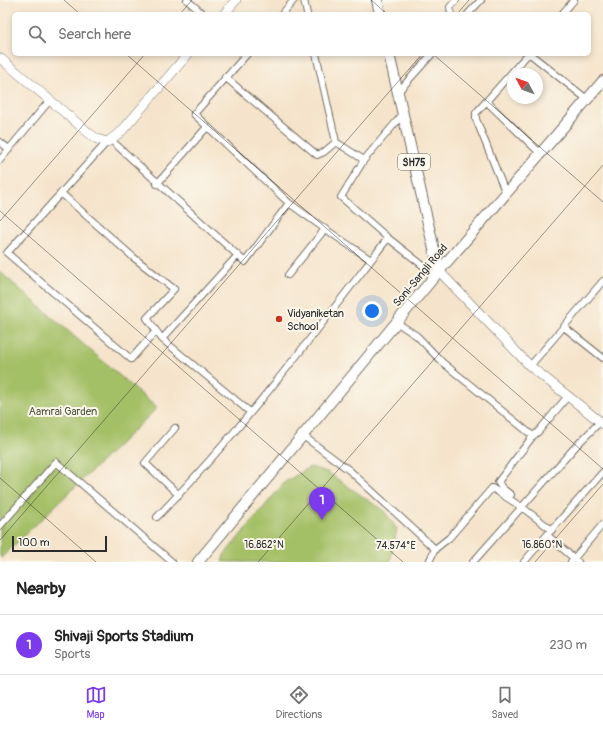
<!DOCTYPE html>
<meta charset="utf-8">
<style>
body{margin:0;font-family:Pangolin,sans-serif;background:#f2f2f2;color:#222}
.compass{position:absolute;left:507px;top:68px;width:36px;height:36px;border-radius:50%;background:#fff;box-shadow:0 2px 6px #0003;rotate:311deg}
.scale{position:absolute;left:12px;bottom:10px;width:95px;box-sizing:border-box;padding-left:4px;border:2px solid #2b2b2b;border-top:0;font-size:11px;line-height:14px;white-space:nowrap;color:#2b2b2b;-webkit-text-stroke:3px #fbf7ec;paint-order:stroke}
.you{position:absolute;left:372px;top:311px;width:14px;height:14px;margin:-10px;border:3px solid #fff;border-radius:50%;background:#1a73e8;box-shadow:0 0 0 6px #1a73e833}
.badge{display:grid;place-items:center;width:26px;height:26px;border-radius:50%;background:#7c3aed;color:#fff;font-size:13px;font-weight:700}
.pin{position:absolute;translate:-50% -33px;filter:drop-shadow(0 1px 2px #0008)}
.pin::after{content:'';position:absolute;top:21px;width:14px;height:12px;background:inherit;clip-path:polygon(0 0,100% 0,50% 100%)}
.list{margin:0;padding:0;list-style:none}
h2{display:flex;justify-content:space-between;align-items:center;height:52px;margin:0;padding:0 16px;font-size:17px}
h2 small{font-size:13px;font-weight:400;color:#767676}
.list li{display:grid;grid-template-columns:26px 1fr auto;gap:12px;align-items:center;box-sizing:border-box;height:60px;padding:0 16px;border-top:1px solid #e0e0e0}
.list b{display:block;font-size:15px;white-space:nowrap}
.list p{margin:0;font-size:13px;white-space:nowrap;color:#767676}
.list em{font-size:13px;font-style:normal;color:#767676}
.icon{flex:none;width:22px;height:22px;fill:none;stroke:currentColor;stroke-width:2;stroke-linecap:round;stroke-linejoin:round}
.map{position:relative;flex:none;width:603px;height:562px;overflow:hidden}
.search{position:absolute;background:#fff;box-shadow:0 2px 6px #0003;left:12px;right:12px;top:12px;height:44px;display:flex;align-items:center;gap:10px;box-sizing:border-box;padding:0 14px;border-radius:6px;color:#767676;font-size:15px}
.sheet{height:112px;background:#fff}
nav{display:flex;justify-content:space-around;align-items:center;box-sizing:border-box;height:56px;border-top:1px solid #e0e0e0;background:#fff;font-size:11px;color:#767676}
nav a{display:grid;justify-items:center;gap:2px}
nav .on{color:#7c3aed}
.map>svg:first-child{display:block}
.green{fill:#a4c066;stroke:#687648}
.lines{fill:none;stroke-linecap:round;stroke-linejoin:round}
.street-casing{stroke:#726c63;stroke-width:8}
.secondary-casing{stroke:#726c63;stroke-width:10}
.primary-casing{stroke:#726c63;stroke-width:12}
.street{stroke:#fff;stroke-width:6}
.secondary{stroke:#fff;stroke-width:9}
.primary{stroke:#fff;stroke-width:10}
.ticks{fill:none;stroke:#2b2b2b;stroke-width:1;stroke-opacity:0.45}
.poi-dot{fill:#c8321e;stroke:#fbf7ec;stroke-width:1.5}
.labels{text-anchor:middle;stroke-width:4;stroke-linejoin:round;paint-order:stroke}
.shield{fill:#fbf7ec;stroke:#696865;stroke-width:1}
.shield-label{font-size:10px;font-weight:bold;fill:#2b2b2b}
.street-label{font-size:11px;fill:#2b2b2b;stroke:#fbf7ec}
.poi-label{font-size:11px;fill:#2b2b2b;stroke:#fbf7ec;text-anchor:start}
.park-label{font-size:11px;fill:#4f583d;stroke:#fbf7ec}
.ticks-label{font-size:10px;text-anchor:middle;fill:#2b2b2b;stroke:#fbf7ec;stroke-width:4;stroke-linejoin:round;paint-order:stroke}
</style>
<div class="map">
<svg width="603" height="562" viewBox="0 0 603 562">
<rect width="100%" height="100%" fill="#fbf7ec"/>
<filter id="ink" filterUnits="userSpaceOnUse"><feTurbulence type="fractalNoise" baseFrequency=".025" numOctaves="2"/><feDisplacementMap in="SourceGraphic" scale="8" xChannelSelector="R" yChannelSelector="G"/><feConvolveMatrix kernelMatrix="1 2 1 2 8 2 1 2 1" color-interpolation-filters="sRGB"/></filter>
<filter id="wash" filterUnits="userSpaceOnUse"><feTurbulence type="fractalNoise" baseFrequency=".012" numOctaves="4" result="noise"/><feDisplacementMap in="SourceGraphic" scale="16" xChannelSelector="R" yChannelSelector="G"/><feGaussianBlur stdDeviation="0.9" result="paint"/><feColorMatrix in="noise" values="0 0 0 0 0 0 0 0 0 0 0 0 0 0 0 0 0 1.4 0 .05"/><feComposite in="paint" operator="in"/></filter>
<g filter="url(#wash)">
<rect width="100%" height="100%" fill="#f5e4cb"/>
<path class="green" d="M0,272L157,408L1,558L0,556Z
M310,467L327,472L384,511L397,529L390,562H222L224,555L285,482Z"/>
</g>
<g filter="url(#ink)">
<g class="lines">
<g class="street-casing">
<path id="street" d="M187,0L203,14
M304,0L307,14
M282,14L294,0
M451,14L450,7L456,0
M468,14L481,0
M562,14L574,0
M247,54L194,114L289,203
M316,54L336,142L364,160L403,114
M530,54L588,100
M225,77L317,155L324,152L336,142
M398,92L432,54
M487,102L541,154
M111,140L245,262L289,203L325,229L288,275
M0,142L9,149
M107,142L7,253L131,359L156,331
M0,160L50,100
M157,184L207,127
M61,193L133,257L174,289L147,318L162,339L250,412
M506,194L476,119V113L528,54
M325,229L371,260
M388,238L435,275
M396,322L417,336L442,362L533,436
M564,327L603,358
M162,339L238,255
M530,366L603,281
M175,428L145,463L179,495
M302,435L349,470L435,549
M511,495L502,488L498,482L533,436L538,432L568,396
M157,517C241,431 315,333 388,238L341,197L364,160
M0,526L56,462L172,562
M547,535L603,472
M429,562L435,549L449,538L492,488L523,508L552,530
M473,562L576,446L602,420
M524,562L547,535L578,562
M571,562L603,524"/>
</g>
<g class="secondary-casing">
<path id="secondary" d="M224,14L236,0
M0,58L90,134L97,139L107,142L121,132L188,54
M439,271L530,366L603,424"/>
</g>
<g class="primary-casing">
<path id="primary" d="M377,0L380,14
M389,54L439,271
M198,562L439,271L603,81"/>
</g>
<use href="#street" class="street"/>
<use href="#secondary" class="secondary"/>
<use href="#primary" class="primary"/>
</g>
</g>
<path class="ticks" d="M64,0L80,14M371,0L387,14M180,14L192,0M457,14L469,0M126,54L603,469M433,54L603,202M0,211L403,562M0,221L145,54M0,478L96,562M0,540L422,54M258,562L603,165M535,562L603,484"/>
<circle class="poi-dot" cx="279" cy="319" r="4"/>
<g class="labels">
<rect class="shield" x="398" y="154" width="32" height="16" rx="3"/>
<g class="shield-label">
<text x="414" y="166">SH75</text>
</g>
<g class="street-label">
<text transform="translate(420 275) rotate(-50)" y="4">Soni-Sangli Road</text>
</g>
<g class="poi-label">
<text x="287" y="317">Vidyaniketan<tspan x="287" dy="13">School</tspan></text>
</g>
<g class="park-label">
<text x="63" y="415">Aamrai Garden</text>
</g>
</g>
<g class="ticks-label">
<text x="264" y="548">16.862°N</text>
<text x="542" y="548">16.860°N</text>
<text x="396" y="549">74.574°E</text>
</g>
</svg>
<svg class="compass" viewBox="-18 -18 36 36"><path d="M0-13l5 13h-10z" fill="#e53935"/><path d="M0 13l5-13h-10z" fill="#767676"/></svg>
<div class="scale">100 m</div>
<div class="you"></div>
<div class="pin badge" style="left:322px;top:520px">1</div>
<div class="search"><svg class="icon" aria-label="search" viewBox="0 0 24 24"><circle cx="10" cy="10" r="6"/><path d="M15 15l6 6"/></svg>Search here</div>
</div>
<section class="sheet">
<h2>Nearby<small></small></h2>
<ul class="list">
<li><span class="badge">1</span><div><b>Shivaji Sports Stadium</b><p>Sports</p></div><em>230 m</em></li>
</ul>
</section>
<nav>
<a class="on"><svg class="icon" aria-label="map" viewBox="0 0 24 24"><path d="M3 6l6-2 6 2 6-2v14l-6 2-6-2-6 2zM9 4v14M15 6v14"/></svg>Map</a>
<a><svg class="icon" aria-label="directions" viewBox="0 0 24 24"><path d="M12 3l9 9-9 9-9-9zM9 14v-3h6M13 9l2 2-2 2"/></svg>Directions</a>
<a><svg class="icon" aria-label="saved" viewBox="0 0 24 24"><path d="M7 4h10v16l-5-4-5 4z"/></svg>Saved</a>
</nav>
